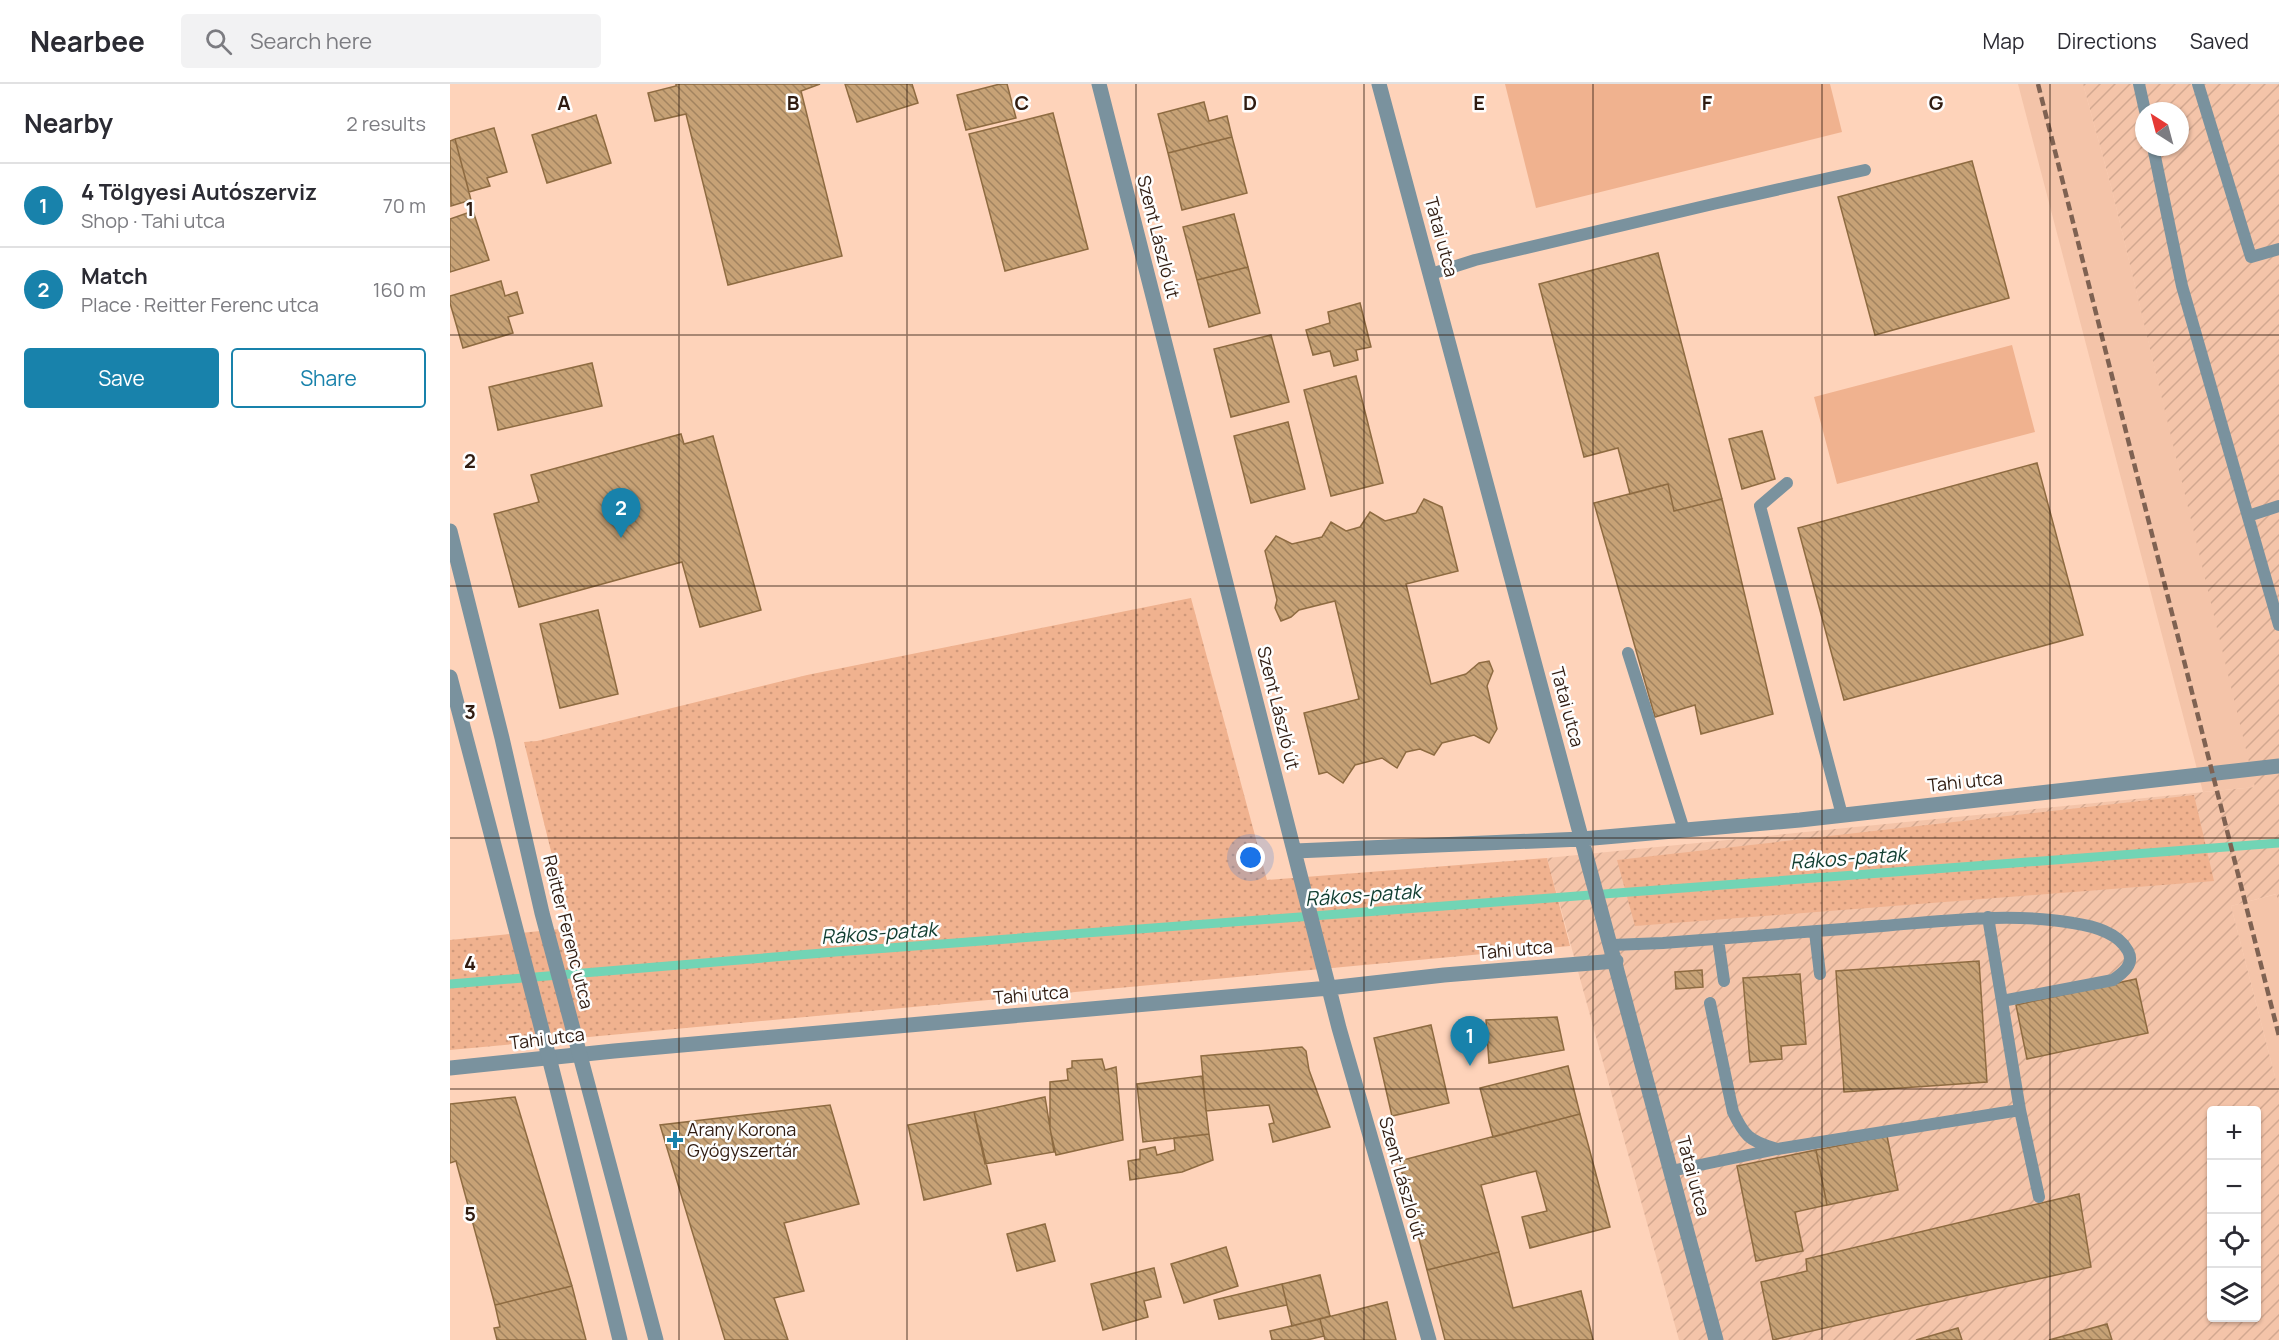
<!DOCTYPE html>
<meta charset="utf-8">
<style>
body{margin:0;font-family:Manrope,sans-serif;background:#f2f2f3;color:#2b2b33}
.controls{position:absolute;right:18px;bottom:18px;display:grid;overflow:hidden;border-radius:6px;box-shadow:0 2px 4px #0004}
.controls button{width:54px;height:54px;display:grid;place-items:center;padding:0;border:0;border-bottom:2px solid #e1e1e2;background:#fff;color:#2b2b33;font:30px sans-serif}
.compass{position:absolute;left:1685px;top:18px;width:54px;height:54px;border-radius:50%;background:#fff;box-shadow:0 2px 4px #0004;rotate:324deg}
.you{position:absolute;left:801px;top:774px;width:21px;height:21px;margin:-15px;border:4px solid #fff;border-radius:50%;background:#1a73e8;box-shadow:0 0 0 9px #1a73e833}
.badge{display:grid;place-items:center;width:39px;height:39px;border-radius:50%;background:#1882ab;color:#fff;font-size:20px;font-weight:700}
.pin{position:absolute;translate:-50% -50px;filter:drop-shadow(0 2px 3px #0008)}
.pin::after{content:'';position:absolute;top:32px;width:21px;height:18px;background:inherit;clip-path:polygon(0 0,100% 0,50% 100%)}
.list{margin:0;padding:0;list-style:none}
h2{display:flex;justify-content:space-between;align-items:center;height:78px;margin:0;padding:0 24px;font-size:26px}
h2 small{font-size:20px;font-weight:400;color:#7c7c81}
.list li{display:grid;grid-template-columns:39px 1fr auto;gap:18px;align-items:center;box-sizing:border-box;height:84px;padding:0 24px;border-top:2px solid #e1e1e2}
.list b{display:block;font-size:22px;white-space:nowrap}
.list p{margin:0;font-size:20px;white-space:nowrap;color:#7c7c81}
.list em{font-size:20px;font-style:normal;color:#7c7c81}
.actions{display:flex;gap:12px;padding:18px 24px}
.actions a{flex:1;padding:14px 0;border:2px solid #1882ab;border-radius:6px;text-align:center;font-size:21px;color:#1882ab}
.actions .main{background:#1882ab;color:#fff}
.icon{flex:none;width:33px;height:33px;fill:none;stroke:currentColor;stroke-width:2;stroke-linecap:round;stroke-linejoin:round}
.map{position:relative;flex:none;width:1829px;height:1256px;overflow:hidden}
header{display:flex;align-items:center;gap:36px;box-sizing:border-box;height:84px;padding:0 30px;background:#fff;border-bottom:2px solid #e1e1e2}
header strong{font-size:28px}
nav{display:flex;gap:33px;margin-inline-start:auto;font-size:21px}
.search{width:420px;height:54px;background:#f2f2f3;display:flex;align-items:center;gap:15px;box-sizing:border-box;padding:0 21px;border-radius:6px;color:#7c7c81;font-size:22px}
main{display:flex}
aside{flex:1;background:#fff}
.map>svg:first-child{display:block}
.built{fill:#f4c4a9}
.industrial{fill:url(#industrial-furrows);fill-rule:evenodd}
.grass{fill:url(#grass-dots)}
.pitch{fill:#f0b28f}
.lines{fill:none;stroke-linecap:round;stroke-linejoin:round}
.stream{stroke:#72d4b5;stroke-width:9}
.building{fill:url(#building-back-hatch);stroke:#8e6b41;stroke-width:1.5}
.service{stroke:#7a929e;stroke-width:12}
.minor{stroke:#7a929e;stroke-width:15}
.tertiary{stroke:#7a929e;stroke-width:15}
.rail{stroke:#7f6252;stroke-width:4.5;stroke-dasharray:9 4.5;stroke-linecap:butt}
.grid{fill:none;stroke:#301c11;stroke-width:1.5;stroke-opacity:0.55}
.poi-dot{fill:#1882ab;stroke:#fefefe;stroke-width:2}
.labels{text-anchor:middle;stroke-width:5;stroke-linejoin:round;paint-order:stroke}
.street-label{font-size:18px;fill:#301c11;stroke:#fefefe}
.poi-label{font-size:18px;fill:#301c11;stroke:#fefefe;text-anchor:start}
.water-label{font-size:20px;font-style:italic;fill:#103d30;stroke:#fefefe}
.grid-label{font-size:20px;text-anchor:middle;font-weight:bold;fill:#301c11;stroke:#fefefe;stroke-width:5;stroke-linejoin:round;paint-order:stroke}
</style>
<header>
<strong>Nearbee</strong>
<div class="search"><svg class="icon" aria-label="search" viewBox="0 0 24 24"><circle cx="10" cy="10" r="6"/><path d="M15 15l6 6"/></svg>Search here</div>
<nav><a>Map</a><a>Directions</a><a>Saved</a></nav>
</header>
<main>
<aside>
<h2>Nearby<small>2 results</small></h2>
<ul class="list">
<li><span class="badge">1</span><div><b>4 Tölgyesi Autószerviz</b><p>Shop · Tahi utca</p></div><em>70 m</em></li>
<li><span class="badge">2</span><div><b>Match</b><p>Place · Reitter Ferenc utca</p></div><em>160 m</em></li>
</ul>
<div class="actions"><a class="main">Save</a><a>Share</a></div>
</aside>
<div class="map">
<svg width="1829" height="1256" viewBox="0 0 1829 1256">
<defs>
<pattern id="industrial-furrows" width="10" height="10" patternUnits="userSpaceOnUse" patternTransform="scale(1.5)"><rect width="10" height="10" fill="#f4c4a9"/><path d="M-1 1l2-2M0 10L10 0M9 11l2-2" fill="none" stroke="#d2a890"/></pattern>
<pattern id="grass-dots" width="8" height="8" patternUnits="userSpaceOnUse" patternTransform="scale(1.5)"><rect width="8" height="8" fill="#f0b28f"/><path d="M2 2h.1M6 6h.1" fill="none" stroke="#ce987a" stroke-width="1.8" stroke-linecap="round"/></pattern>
<pattern id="building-back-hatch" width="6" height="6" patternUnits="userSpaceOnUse" patternTransform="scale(1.5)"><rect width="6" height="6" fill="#c7a276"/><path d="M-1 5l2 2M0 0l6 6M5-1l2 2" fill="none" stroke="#a2835f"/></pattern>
</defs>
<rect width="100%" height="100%" fill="#fed3ba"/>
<path class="built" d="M1568,0H1633L1662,106L1806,703L1753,708Z
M1827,810L1829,819V1008L1781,822Z"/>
<path class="industrial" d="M1633,0H1829V819L1826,810L1781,822L1829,1008V1256H1229L1097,774L1805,703L1662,106ZM1694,27H1730V63H1694ZM1762,1026H1806V1234H1762Z"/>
<path class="grass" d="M741,514L817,796L1097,774L1120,862L0,966V856L120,844L74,658L87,657L357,591Z
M1744,711L1764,797L1185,842L1167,776Z"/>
<path class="pitch" d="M1055,0H1380L1392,48L1086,124Z
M1562,261L1585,348L1387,400L1364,313Z"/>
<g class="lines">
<path class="stream" d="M0,900L385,868L1829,759"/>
</g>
<path class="building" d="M226,0H370L351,7L392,172L278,201L236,30L205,37L198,9L226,2Z
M395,0H462L468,19L407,38Z
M550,0H557L566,34L516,46L507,11Z
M754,18L759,37L777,32L782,53L718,69L708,30Z
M603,29L638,165L555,187L519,50Z
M146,31L161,79L97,99L82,51Z
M44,44L57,88L37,94L40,102L19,108L5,55Z
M782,53L797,109L732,126L718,69Z
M5,55L21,116L1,122L0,57Z
M1522,77L1559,214L1425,251L1388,113Z
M23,127L39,176L0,188V135Z
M784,130L798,183L747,196L733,143Z
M1208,169L1272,415L1224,427L1218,400L1180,410L1168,364L1134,373L1089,200Z
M798,183L810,229L759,243L747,196Z
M51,197L55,212L67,208L73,229L58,233L63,249L13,264L0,219V212Z
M910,219L921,263L906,266L908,276L884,282L880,267L863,271L856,246L880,239L878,228Z
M821,251L839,318L781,333L764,265Z
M142,279L152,322L48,346L39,303Z
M906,292L933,399L881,412L854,306Z
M838,338L855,405L801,419L784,352Z
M1312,347L1325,395L1292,405L1279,355Z
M231,350L234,360L263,352L311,526L250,543L232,478L69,523L44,430L89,418L81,391Z
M1587,379L1633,551L1394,616L1348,444Z
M1218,400L1224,427L1272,415L1323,630L1251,650L1245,621L1205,633L1144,419Z
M974,415L992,423L1008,487L956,500L981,600L1016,590L1029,579L1039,577L1043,587L1037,602L1047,645L1039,659L1024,651L992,659L984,671L970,665L956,668L947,684L932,674L905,681L893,699L877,688L869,690L854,629L909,615L885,517L849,526L841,533L831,537L825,524L827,516L815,467L826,452L842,460L872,453L881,438L896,447L910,443L920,428L935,437L966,429Z
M148,526L168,610L110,624L90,540Z
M1529,877L1537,998L1394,1008L1386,887Z
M1252,886L1253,903L1226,905L1225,888Z
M1350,890L1356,960L1331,962L1332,975L1300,978L1293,894Z
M1686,895L1698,949L1577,975L1566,921Z
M1107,933L1114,966L1039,979L1036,936Z
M981,941L999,1019L942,1032L924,954Z
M852,963L856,967L859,986L880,1043L823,1058L819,1040L824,1039L819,1021L756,1027L751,972Z
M652,975L655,986L666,983L673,1056L606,1071L600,1045V998L618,996L617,985L622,984V977Z
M1118,982L1130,1030L1043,1053L1030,1004Z
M752,992L759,1050L693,1058L687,1000Z
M65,1013L122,1202L45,1221L6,1077L0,1079V1020Z
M595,1013L604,1068L535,1080L524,1028Z
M380,1021L409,1120L334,1139L354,1207L324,1214L338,1256H275L210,1041Z
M524,1028L541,1100L474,1116L458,1041Z
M1130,1030L1160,1143L1080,1164L1072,1133L1097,1127L1086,1087L1031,1101L1049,1168L977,1186L949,1077Z
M759,1050L763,1076L732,1088L680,1096L678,1077L690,1075V1066L705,1063L707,1071L725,1066L724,1054Z
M1437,1052L1448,1106L1377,1121L1366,1066Z
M1366,1066L1377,1121L1345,1128L1353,1167L1306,1177L1287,1082Z
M1629,1110L1641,1183L1323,1256L1311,1198L1357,1187L1356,1175Z
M595,1140L605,1177L567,1187L557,1150Z
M776,1163L788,1202L734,1219L721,1180Z
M1049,1168L1063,1224L1131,1207L1143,1256H995L977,1186Z
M704,1184L711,1213L694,1217L698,1233L653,1246L641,1200Z
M870,1191L880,1232L842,1242L832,1200Z
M832,1200L837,1221L769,1235L764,1216Z
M122,1202L136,1256H47L44,1244L50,1243L45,1221Z
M937,1218L946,1256H875L870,1235Z
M870,1235L874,1252L857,1256H822L820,1247Z
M1657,1240L1662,1256H1599Z
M1508,1244L1512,1256H1466Z"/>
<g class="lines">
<path class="service" d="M1689,0L1695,27
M1748,0L1801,173L1829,165
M1703,63L1732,202L1829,541
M981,190L1025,176L1263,120L1415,86
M1337,399L1310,422L1392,731
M1798,432L1829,422
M1178,569L1234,746
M1538,833L1570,1026L1589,1113
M1365,848L1370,890
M1268,855L1274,897
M1162,861L1213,859C1286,854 1359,848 1432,842C1495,837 1560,828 1623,839C1643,842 1668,848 1678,867C1685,880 1673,889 1663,896L1552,917
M1260,919L1283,1028C1294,1051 1299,1057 1324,1064
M1221,1087L1327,1065L1570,1026"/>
<path class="minor" d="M649,0L889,944L979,1256
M929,0L1266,1256
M845,767L1132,755L1350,736L1829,682
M0,984L164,967L879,904L994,891L1166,877"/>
<path class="tertiary" d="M0,447L52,654L92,829L206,1256
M0,593C58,814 116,1034 170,1256"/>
<path class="rail" d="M1588,0L1829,952"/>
</g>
<path class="grid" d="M229,0V1256M457,0V1256M686,0V1256M914,0V1256M1143,0V1256M1372,0V1256M1600,0V1256M0,251H1829M0,502H1829M0,754H1829M0,1005H1829"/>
<path class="poi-dot" d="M222 1047h6v6h6v6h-6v6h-6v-6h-6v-6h6z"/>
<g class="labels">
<g class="street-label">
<text transform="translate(708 153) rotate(76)" y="6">Szent László út</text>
<text transform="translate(991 153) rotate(75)" y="6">Tatai utca</text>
<text transform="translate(1117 623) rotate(75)" y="6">Tatai utca</text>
<text transform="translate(828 624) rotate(76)" y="6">Szent László út</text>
<text transform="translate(1515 698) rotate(-6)" y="6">Tahi utca</text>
<text transform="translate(118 848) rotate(76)" y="6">Reitter Ferenc utca</text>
<text transform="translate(1065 866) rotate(-5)" y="6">Tahi utca</text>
<text transform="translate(581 911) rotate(-5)" y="6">Tahi utca</text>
<text transform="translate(97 955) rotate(-7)" y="6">Tahi utca</text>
<text transform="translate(1243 1092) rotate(75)" y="6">Tatai utca</text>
<text transform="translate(952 1094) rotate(74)" y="6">Szent László út</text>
</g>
<g class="poi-label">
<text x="237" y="1052">Arany Korona<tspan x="237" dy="21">Gyógyszertár</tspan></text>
</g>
<g class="water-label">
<text transform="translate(1398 774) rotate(-4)" y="7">Rákos-patak</text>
<text transform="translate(913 811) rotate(-4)" y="7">Rákos-patak</text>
<text transform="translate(429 849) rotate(-4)" y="7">Rákos-patak</text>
</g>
</g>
<g class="grid-label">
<text x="114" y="26">A</text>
<text x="343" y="26">B</text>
<text x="572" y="26">C</text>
<text x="800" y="26">D</text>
<text x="1029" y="26">E</text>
<text x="1257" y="26">F</text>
<text x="1486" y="26">G</text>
<text x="20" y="132">1</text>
<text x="20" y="384">2</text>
<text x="20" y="635">3</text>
<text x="20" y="886">4</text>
<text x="20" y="1137">5</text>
</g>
</svg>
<div class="controls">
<button>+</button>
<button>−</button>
<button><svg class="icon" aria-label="locate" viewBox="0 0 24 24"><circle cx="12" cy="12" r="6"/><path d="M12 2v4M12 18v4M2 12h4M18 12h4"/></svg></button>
<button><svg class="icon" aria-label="layers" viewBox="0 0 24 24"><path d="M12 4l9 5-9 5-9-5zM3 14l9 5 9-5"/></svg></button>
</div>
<svg class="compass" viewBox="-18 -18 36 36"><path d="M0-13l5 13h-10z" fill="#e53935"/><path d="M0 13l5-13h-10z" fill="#7c7c81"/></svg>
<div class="you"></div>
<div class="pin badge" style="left:1020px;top:982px">1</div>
<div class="pin badge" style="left:171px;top:454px">2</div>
</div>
</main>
